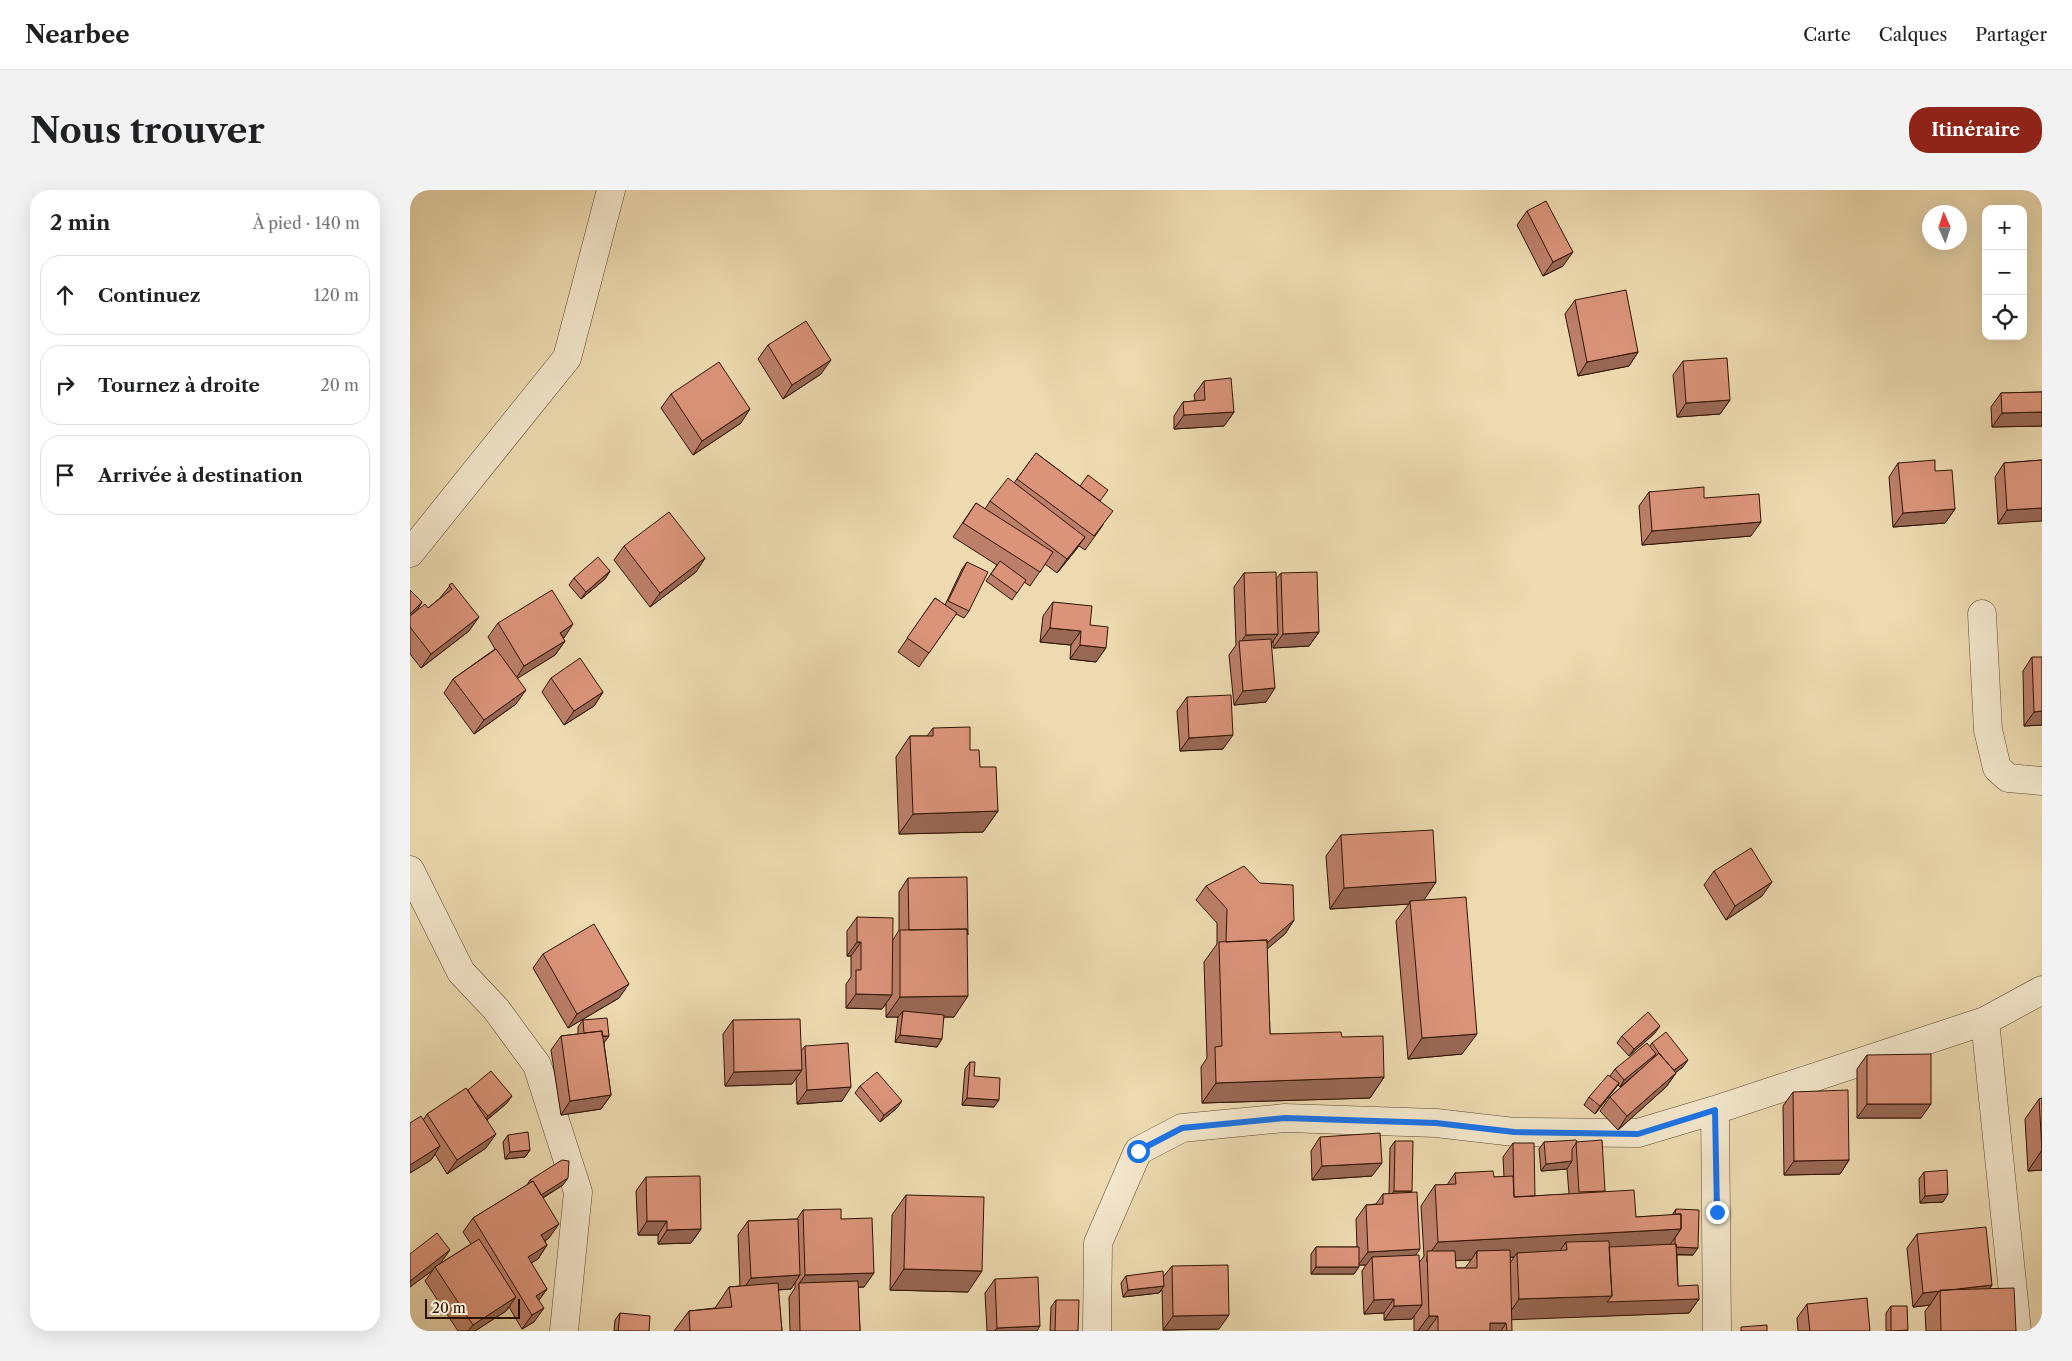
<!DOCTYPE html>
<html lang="fr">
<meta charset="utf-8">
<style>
body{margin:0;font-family:"Libre Caslon Text",serif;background:#f2f2f2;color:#202124}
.controls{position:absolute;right:15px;top:15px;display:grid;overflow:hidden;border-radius:10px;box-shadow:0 5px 20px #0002}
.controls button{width:45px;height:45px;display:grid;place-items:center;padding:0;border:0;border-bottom:1px solid #e0e0e0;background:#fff;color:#202124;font:25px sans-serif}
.compass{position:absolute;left:1512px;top:15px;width:45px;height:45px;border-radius:50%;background:#fff;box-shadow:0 5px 20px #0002;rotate:357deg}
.scale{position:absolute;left:15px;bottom:12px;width:95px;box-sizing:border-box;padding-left:5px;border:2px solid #2e1304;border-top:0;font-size:14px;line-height:18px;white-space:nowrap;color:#2e1304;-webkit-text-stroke:4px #f3e7cc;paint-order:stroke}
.stop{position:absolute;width:15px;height:15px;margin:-11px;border:4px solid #1a73e8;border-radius:50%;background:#fff}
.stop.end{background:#1a73e8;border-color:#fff;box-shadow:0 1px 5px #0008}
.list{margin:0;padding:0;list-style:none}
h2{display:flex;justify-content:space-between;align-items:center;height:65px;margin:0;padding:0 20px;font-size:21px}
h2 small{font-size:16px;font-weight:400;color:#757577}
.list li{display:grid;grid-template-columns:32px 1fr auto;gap:15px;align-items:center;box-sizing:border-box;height:80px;margin:0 10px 10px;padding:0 10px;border:1px solid #e0e0e0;border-radius:20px}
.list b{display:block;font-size:19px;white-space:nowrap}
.list em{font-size:16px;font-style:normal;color:#757577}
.icon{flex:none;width:28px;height:28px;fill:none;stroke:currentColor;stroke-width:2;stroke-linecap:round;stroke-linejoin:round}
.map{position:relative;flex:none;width:1632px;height:1141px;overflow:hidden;border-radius:20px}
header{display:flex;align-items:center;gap:30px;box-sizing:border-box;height:70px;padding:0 25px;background:#fff;border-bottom:1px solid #e0e0e0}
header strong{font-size:24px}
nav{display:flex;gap:28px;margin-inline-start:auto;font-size:18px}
.intro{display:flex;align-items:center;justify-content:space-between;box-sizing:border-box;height:120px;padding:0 30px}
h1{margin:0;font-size:35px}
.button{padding:12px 22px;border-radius:20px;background:#8f2418;color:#fff;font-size:18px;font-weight:700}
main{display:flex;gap:30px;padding:0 30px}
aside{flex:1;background:#fff;border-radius:20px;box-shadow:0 5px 20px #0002}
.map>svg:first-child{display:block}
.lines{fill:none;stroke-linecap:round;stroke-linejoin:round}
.street-casing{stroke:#5e452f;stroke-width:29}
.street{stroke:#f3e7cc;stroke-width:28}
.wall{fill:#bc7f69;stroke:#2e1304;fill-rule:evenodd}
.shaded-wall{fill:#996855;stroke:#2e1304}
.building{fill:#db947a;stroke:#2e1304}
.route{stroke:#1a73e8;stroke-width:6}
</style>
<header>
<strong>Nearbee</strong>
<nav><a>Carte</a><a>Calques</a><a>Partager</a></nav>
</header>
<div class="intro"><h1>Nous trouver</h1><a class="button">Itinéraire</a></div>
<main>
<aside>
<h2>2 min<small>À pied · 140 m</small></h2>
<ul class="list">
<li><svg class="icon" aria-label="ahead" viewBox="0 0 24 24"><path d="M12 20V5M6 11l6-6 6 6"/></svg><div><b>Continuez</b></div><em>120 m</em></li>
<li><svg class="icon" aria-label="right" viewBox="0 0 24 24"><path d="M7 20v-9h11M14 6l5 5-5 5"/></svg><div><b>Tournez à droite</b></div><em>20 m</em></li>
<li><svg class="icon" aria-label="arrive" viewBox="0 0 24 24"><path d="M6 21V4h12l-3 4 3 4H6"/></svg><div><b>Arrivée à destination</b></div></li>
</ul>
</aside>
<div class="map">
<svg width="1632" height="1141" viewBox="0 0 1632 1141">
<rect width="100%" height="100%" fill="#eddab0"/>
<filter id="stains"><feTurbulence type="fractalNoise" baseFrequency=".004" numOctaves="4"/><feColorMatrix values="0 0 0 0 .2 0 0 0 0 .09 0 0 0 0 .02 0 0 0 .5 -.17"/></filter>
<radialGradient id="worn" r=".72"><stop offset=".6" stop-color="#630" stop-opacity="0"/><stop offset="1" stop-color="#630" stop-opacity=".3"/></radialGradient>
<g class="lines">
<g class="street-casing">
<path id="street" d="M0,363L157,168L201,0
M1572,424L1578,540L1587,578L1598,588L1632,591
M0,680L51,782L86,819L127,875L168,1002L154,1141
M1575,831L1607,1141
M1305,920L1307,1141
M687,1141L688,1053L728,961L772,938L875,928L1026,933L1104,942L1228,943L1305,920L1575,831L1632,800"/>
</g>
<use href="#street" class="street"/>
</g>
<path class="wall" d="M1117,21L1153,76L1133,86L1107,35Z
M1165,110L1228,162L1219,176L1168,186L1155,124Z
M358,155L411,184L373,209L348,169Z
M1273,171L1320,210L1310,224L1267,227L1263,185Z
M794,191L824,222L814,236L764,239V226L773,212L785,211L784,205Z
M1632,202V236L1582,237L1581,217L1591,203Z
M261,204L331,233L283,265L251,218Z
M626,263L690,311L693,335L675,360L669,356L647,383L635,374L620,396L614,392L602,410L576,391L587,375L543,347L566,313L575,319L580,311L604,293Z
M1632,270L1588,334L1585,287L1594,273Z
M1488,273L1525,281L1545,319L1535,333L1483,337L1479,287Z
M1239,302L1294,308L1341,346L1232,355L1229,316Z
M214,356L295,368L286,382L240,417L204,370Z
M557,372L559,421L554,428L546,424L509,477L488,462L525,408L535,415L552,379Z
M200,381L195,389L171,409L159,395L164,388Z
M834,383L866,389L871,383L909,442L899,456L863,458V451L861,454L856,512L824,515L819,465L826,455L824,397Z
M42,393L59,441L11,478L0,464V400L12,412L7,420L3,423L18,418L30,408Z
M643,412L680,435L686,472L660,469L661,455L630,452L633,426Z
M88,433L153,449L155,451L145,465L107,488L106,514L64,544L34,503L43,489L85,459L78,447Z
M1622,467L1632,535L1614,536L1613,481Z
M141,488L193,502L184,516L154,535L132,502Z
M777,507L813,559L770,561L767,521Z
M523,538L560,560L570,577L588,621L573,642L489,644L486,567L500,546H517Z
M931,645L1026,692L1013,710L1052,864L998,869L986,731L999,714L920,719L916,666Z
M1304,681L1352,706L1316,730L1294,695Z
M498,688L544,827H534L527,857L485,852L488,827H476V814L472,819L436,818V794L441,787V766H437V741L447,727L483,750L489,740V702Z
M796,696L884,730L875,744L857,758L860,844L932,847L974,887L960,908L792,913L791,877L797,868L794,772L807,754V733L786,710Z
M133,764L209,808L158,838L123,778Z
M173,830L194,853L201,905L191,919L151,925L141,860L151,846L168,844V837Z
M323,830L391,861L395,856L432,911L387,914L386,888L382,894L315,896L313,844Z
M1245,843L1219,866L1207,853L1212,846Z
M1242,853L1273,877L1266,882V883L1256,897L1208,940L1190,921L1200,907L1229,881L1210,897L1208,895L1185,924L1174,915L1179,907L1202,888L1200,886L1205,879L1240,856Z
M1457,865L1511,928H1447V879Z
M560,872L564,886L584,917L552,915L555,879Z
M450,896L487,918L470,932L445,903Z
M58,900L97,913L77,930L76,958L37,984L25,964L21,970L0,983V933L14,929L17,924Z
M1383,902L1439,970L1430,984L1374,985L1373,916Z
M1632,908V980L1618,981L1615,929L1629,909Z
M98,945L120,960L115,967L95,969L93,952Z
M910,947L962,986L902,990L901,961Z
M985,951L1001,1003L1005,1065L1009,1073L1014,1066L1011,1016L1025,995H1037L1045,983L1084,987H1094L1093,967L1103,953L1125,1006L1159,1004L1157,979L1131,981L1129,959L1134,952H1167L1195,1001L1194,1002L1226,1027L1262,1025L1266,1019L1283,1065H1267L1268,1096L1289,1109L1279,1123L1101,1129V1141H1004V1126L1002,1129L974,1130V1123L954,1124L952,1081L956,1075H949L944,1084H901V1064L906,1057H947L946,1029L956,1015L966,1014L973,1004H979L980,958ZM1104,1067L1100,1073V1068ZM1045,1070H1061L1055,1078H1046Z
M1514,982L1533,1012L1510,1013L1509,989Z
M236,987L291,1039L281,1053L248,1054V1045H228L226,1001Z
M120,990L153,995L133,1008L139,1048L135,1051L137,1055L128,1069L121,1073L137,1099L129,1110L124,1132L112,1139L99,1117L96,1121L65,1141H48L15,1091L23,1080L0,1097V1064L31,1073L61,1054L53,1042L63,1028L117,995Z
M496,1005L558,1102L480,1100L482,1025Z
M393,1020L431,1029L454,1097H448L450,1141H380L379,1107L385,1098V1092L381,1099L368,1100L372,1141H264L279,1121L305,1118L319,1097L330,1096L328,1045L338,1031L387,1029Z
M1507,1044L1582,1095L1579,1099L1606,1141H1516L1515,1121L1520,1115L1503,1117L1497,1058Z
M762,1076L809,1139L753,1140L752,1100L749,1103L713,1107L711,1093L716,1086L753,1087Z
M585,1089L627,1141H577L575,1103Z
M646,1110L668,1141H640L641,1117Z
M1397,1114L1460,1141H1388L1387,1128Z
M1481,1116L1498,1141H1476V1123Z
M210,1123L239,1141H204L205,1130Z"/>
<path class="shaded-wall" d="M1163,62L1153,76L1133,86L1143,72Z
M1228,162L1219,176L1168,186L1177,172Z
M421,170L411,184L373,209L382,195Z
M1320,210L1310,224L1267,227L1276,213Z
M340,219L331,233L283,265L292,251Z
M824,222L814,236L764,239L774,225Z
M1632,222V236L1582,237L1592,223Z
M1632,318V331L1588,334L1597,320Z
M1545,319L1535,333L1483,337L1493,323Z
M1351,332L1341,346L1232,355L1242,341Z
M675,347L665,361L647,383L657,369Z
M295,368L286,382L240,417L250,403Z
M200,381L195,389L171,409L176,402Z
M12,412L7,420L0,426V424Z
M69,427L59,441L11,478L21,464Z
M163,434L154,448L150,443Z
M640,438L671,441L661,455L630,452Z
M909,442L899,456L863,458L873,444Z
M868,444L858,458L829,454L836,445Z
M155,451L145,465L105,490L114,476Z
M670,455L696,458L686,472L660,469Z
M865,498L856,512L824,515L833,501Z
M116,500L106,514L64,544L74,530Z
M193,502L184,516L154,535L164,521Z
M1632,521V535L1614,536L1624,522Z
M823,545L813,559L770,561L779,548Z
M588,621L573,642L489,644L503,624Z
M1026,692L1012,713L1000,711L999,714L920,719L934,698Z
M1362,692L1352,706L1316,730L1325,716Z
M884,730L875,744L843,771L816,758Z
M447,752H451L441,766H437Z
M219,794L209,808L158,838L167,824Z
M446,804L482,805L472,819L436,818Z
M558,806L544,827H492L493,821L488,827H476L490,807Z
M1250,836L1245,843L1219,866L1224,859Z
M1067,844L1052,864L998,869L1012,848Z
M490,845L532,849L527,857L485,852Z
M199,846L194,853L169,855L174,848Z
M1246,864L1241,871L1210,897L1214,890Z
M1278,870L1273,877L1258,888L1263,881Z
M392,880L382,894L315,896L324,882Z
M1266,883L1256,897L1208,940L1217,926Z
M974,887L960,908L792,913L806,893Z
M1209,893L1204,900L1185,924L1190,916Z
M441,897L432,911L387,914L397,900Z
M201,905L191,919L151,925L160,911Z
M102,906L97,913L73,933L78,926Z
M557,908L589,910L584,917L552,915Z
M492,911L487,918L470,932L474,925Z
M1457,914H1521L1511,928H1447Z
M86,944L76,958L37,984L47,970Z
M30,956L21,970L0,983V975Z
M120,960L115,967L95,969L100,962Z
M1632,960V980L1618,981Z
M1439,970L1430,984L1374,985L1384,971Z
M1162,971L1157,979L1131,981L1136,974Z
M972,973L962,986L902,990L912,976Z
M158,988L153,995L125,1012L130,1005Z
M984,1001H1002L997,1008H979Z
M1538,1004L1533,1012L1510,1013L1515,1006Z
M237,1031H257L248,1045H228Z
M149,1034L139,1048L121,1059L131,1045Z
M291,1039L281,1053L248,1054L257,1040Z
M1271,1039L1257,1059L1157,1060L1156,1052L1147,1065L1107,1063L1104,1067L1067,1069V1061L1061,1070L1017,1072V1067L1028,1052Z
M137,1055L128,1069L108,1081L118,1067Z
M1265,1057L1288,1058L1283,1065L1260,1064Z
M1010,1059L1000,1073L962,1067L956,1075H948L958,1062Z
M40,1060L30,1074L25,1077L23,1080L0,1097V1091Z
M906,1077H949L944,1084H901Z
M494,1079L572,1081L558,1102L480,1100Z
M464,1083L454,1097L389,1099V1094L395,1085Z
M390,1085L381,1099L331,1102L341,1088Z
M1582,1095L1572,1109L1530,1101Z
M754,1096L749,1103L713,1107L718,1100Z
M137,1099L127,1113L126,1106Z
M1529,1101L1520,1115L1503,1117L1513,1103Z
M1202,1106L1289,1109L1279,1123L1095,1130L1109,1109Z
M106,1107L96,1121L65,1141H58L63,1135Z
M984,1109L974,1123L954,1124L964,1110Z
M1012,1115L1002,1129L974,1130L984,1116Z
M134,1118L124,1132L112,1139L122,1125Z
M819,1125L809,1139L753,1140L763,1126Z
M1019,1126H1028L1017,1141H1008Z
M1080,1133H1096L1091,1141H1074Z
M630,1136L627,1141H585L587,1138Z"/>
<path class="building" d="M1136,11L1163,62L1143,72L1117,21Z
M1216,100L1228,162L1177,172L1165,110Z
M396,131L421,170L382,195L358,155Z
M1317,168L1320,210L1276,213L1273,171Z
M309,172L340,219L292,251L261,204Z
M821,188L824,222L774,225L773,212L795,210L794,191Z
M1632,202V222L1592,223L1591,203Z
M626,263L703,321L684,346L607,289Z
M1525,270V281L1542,280L1545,319L1493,323L1488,273Z
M1632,270V318L1597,320L1594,273Z
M678,285L698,300L690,311L670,296Z
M598,288L675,347L657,369L580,311Z
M1294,297V308L1349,304L1351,332L1242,341L1239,302Z
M566,313L643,362L630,382L553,333Z
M259,322L295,368L250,403L214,356Z
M188,367L200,381L176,402L164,388Z
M590,371L616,390L607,403L581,384Z
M557,372L578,382L559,421L538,411Z
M866,382L868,444L836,445L834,383Z
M907,382L909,442L873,444L871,383Z
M42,393L69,427L21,464L0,437V426L15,414L18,418L42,399L39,395Z
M0,400L12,412L0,424Z
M142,400L163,434L150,443L155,451L114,476L88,433Z
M525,408L547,423L519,463L497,448Z
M643,412L682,416L680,435L698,437L696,458L670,455L671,441L640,438Z
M861,449L865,498L833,501L829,451Z
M86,459L116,500L74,530L43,489Z
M1622,467H1632V521L1624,522Z
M170,468L193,502L164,521L141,488Z
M821,505L823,545L779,548L777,507Z
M560,537V560H569L570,577H586L588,621L503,624L500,546H523V538Z
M1023,640L1026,692L934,698L931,645Z
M1341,658L1362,692L1325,716L1304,681Z
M834,676L850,693L883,695L884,730L857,753V750L816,752L817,719L796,696Z
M557,687L558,745L557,739L499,740L498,688Z
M1056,707L1067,844L1012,848L1000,711Z
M447,727L483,728L482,805L446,804V780H451V752H447Z
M184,734L219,794L167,824L133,764Z
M557,739L558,806L490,807V740Z
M857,750L860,844L931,842L932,847L973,846L974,887L806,893L805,857L812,856L809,752Z
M493,821L534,825L532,849L490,845Z
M1238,822L1250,836L1224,859L1212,846Z
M197,828L199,846H192V841L174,843L173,830Z
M390,829L392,880L324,882L323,830Z
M192,841L201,905L160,911L151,846Z
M1256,842L1278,870L1264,880L1251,866L1242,853Z
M438,853L441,897L397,900L395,856Z
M1237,853L1246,864L1214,890L1205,879Z
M1249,863L1266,883L1217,926L1200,907Z
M1521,864V914H1457V865Z
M560,872H565L564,886L590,888L589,910L557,908Z
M81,881L102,906L78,926L64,910L58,900Z
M467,882L492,911L474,925L450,896Z
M1198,885L1209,893L1190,916L1179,907Z
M56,898L86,944L47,970L17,924Z
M1438,900L1439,970L1384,971L1383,902Z
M1632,908V960L1629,909Z
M11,926L30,956L0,975V933Z
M118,942L120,960L100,962L98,945Z
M970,943L972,973L912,976L910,947Z
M1166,950L1167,952L1162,959V971L1136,974L1134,952Z
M1192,950L1195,1001L1169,1002L1166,952Z
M985,951H1003L1002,1001H984Z
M1103,953H1124L1125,1006L1104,1007Z
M152,970L159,971L158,988L131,1005L123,991L122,992L120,990Z
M1537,980L1538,1004L1515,1006L1514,982Z
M1083,981L1084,987L1103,986L1104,1007L1224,1000L1226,1027L1271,1024V1039L1028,1052L1025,995L1046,994L1045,983Z
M290,986L291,1039L257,1040V1031H237L236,987Z
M123,991L149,1034L131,1045L137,1055L118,1067L137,1099L126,1106L134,1118L122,1125L63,1028Z
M1007,1002L1010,1059L958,1062L956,1015L973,1014V1004Z
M496,1005L574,1007L572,1081L494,1079Z
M431,1019V1029L462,1028L464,1083L395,1085L393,1020Z
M1266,1019L1289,1020L1288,1058L1266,1057V1054H1265V1048L1271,1039V1024H1265Z
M388,1029L390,1085L341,1088L338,1031Z
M1576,1037L1582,1095L1513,1103L1507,1044Z
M27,1043L40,1060L0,1091V1064Z
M69,1049L106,1107L63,1135L25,1077Z
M1199,1051L1202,1106L1109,1109L1107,1063L1157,1060L1156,1052Z
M1266,1054L1268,1096L1288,1095L1289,1109L1197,1112L1202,1106L1199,1057Z
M906,1057H949V1077H906Z
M1100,1060L1102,1141H1097L1096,1133H1080V1141H1028V1126H1019L1017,1061H1045L1046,1078H1067V1061Z
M1009,1065L1012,1115L984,1116V1109L964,1110L962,1067Z
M818,1075L819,1125L763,1126L762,1076Z
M753,1081L754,1096L718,1100L716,1086Z
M628,1087L630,1136L587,1138L585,1089Z
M448,1091L450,1141H390L389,1093Z
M368,1093L372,1141H280L279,1121L322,1117L319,1097Z
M1604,1098L1606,1141H1531L1530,1100Z
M1457,1108L1460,1141H1400L1397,1114Z
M646,1110H669L668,1141H645Z
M1481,1116H1497L1498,1140L1481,1141Z
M210,1123L240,1126L239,1141H208Z
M1357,1135V1141H1331V1137Z"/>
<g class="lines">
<path class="route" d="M728,961L772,938L875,928L1026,933L1104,942L1228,944L1305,920L1307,1022"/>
</g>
<rect width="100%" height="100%" filter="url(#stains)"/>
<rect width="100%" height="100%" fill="url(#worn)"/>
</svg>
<div class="controls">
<button>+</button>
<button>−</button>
<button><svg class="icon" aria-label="locate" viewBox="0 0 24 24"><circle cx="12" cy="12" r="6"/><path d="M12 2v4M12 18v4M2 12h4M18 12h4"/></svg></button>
</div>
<svg class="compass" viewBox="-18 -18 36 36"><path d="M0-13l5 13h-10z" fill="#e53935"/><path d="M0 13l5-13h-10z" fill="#757577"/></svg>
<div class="scale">20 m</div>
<div class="stop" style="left:728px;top:961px"></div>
<div class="stop end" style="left:1307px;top:1022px"></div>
</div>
</main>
